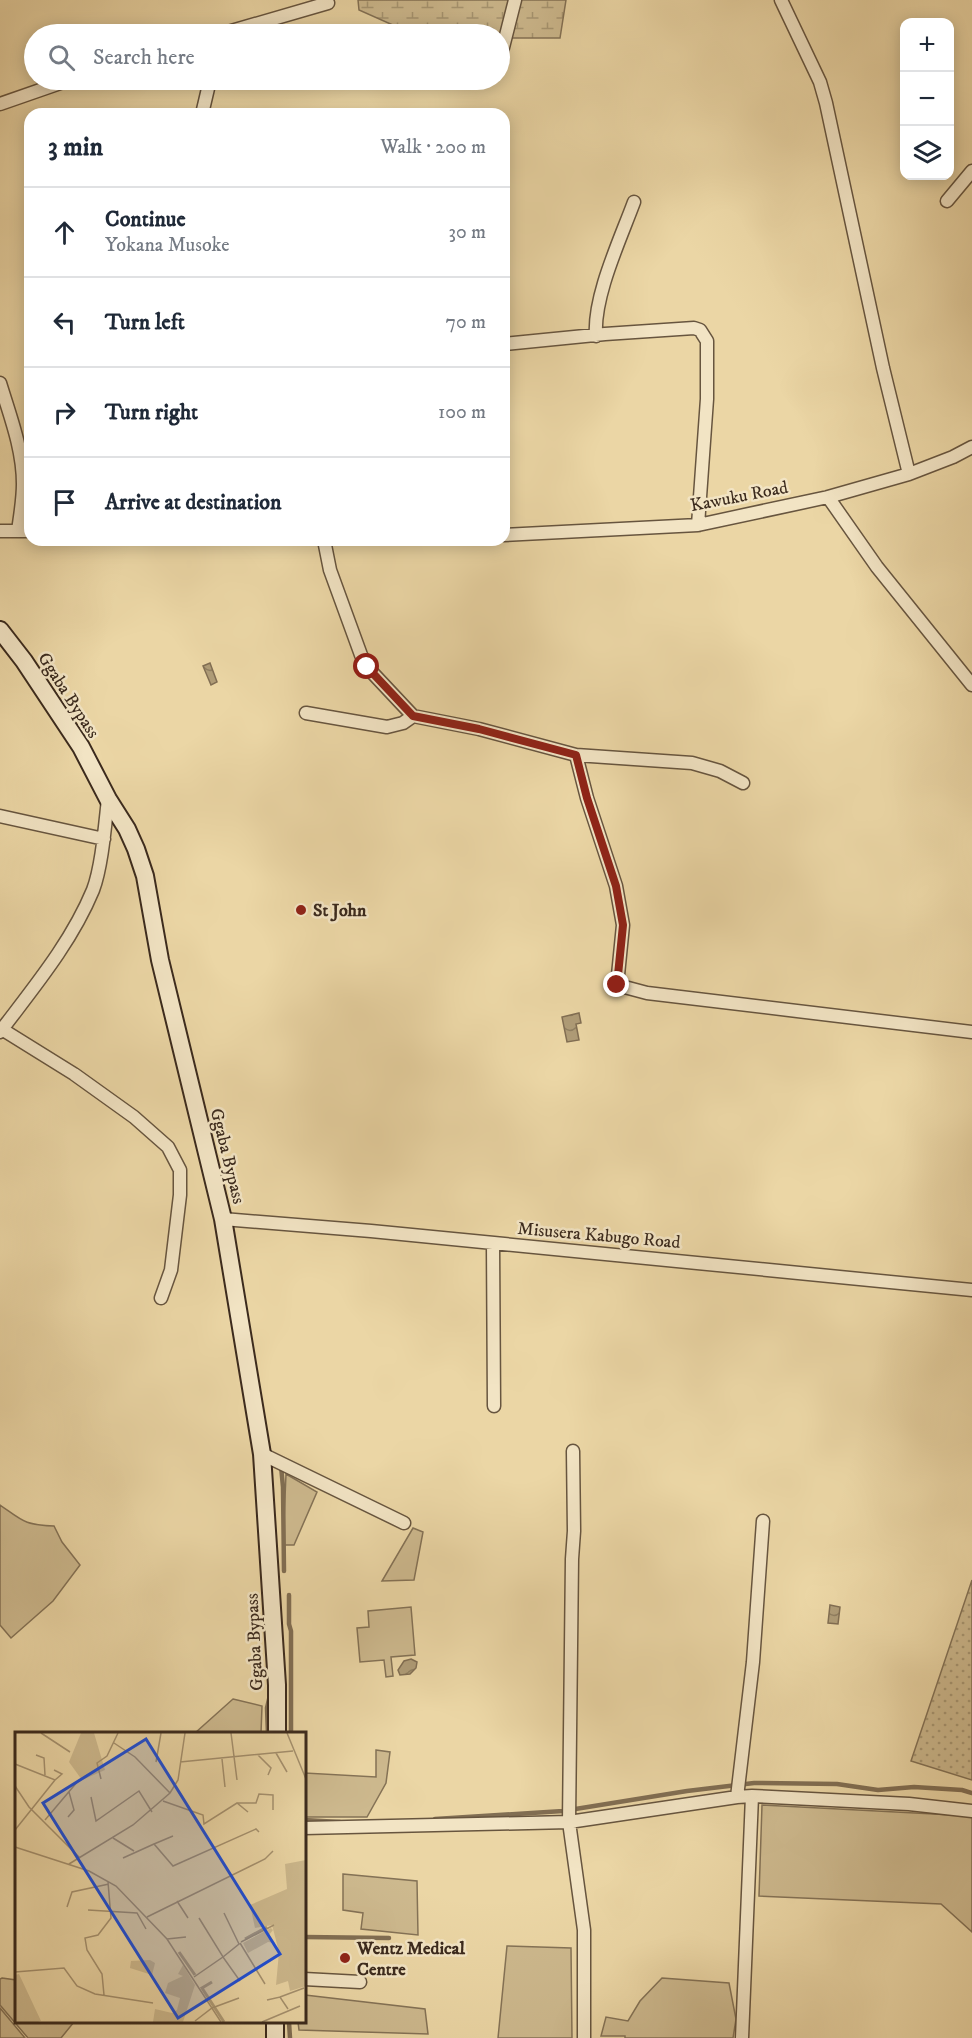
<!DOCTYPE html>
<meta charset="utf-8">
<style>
body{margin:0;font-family:"IM FELL DW Pica",serif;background:#f6f6f7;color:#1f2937}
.controls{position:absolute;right:18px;top:18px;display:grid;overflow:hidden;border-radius:12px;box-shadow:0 3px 15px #0003}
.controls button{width:54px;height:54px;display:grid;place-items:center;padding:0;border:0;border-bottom:2px solid #e0e1e3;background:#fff;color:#1f2937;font:30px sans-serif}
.stop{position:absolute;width:18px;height:18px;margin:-14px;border:4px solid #8f2418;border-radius:50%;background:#fff}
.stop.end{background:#8f2418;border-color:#fff;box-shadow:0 2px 6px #0008}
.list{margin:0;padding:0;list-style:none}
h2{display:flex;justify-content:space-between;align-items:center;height:78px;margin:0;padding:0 24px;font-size:26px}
h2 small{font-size:20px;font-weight:400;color:#747a83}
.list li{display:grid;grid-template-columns:39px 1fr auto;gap:18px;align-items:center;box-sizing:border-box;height:90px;padding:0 24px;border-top:2px solid #e0e1e3}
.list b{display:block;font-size:22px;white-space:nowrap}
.list p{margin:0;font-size:20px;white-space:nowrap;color:#747a83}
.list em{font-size:20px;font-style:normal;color:#747a83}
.icon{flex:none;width:33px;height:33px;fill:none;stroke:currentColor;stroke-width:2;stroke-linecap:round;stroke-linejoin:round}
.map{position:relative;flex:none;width:972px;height:2038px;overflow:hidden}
.search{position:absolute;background:#fff;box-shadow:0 3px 15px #0003;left:24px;top:24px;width:486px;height:66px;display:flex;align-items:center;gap:15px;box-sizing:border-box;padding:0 21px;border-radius:33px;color:#747a83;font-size:22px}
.panel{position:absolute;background:#fff;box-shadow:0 3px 15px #0003;left:24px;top:108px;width:486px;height:438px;border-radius:18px}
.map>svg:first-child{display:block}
.grass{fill:#cdb98e;stroke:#847256;stroke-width:1.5}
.wetland{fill:url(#wetland-marsh);stroke:#847256;stroke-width:1.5}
.park{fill:url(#park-dots);stroke:#847256;stroke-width:1.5}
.water{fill:url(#water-waves);stroke:#816e53;stroke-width:1.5}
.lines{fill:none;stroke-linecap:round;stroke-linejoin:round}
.stream{stroke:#816e53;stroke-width:4.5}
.street-casing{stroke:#67553f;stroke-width:15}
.secondary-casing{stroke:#3b2a1d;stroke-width:20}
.street{stroke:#f2e4c4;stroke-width:12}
.secondary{stroke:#f2e4c4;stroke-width:16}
.route{stroke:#8f2418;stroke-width:8}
.poi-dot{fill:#8f2418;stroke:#f2e4c4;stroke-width:2}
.labels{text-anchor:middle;stroke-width:5;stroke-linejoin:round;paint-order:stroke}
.street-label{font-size:18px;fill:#3b2a1d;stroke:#f2e4c4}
.poi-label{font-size:18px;font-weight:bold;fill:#3b2a1d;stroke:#f2e4c4;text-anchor:start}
.inset-river{fill:none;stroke:#af9c77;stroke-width:3}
.inset-road{fill:none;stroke:#a5916f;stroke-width:1.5}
.view{fill:#1d4ed8;fill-opacity:0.15;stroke:#1d4ed8;stroke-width:3}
.inset-edge{fill:none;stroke:#3b2a1d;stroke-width:3}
</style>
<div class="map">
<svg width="972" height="2038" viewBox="0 0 972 2038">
<defs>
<pattern id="wetland-marsh" width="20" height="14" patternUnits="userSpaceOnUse" patternTransform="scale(1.5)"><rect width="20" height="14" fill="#cdb98e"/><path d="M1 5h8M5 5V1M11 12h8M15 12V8" fill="none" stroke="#a89773"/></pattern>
<pattern id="park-dots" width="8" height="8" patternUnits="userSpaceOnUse" patternTransform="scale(1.5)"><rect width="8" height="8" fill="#cdb98e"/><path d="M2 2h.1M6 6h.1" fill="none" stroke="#a89773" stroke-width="1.8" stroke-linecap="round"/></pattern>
<pattern id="water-waves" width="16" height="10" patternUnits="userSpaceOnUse" patternTransform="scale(1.5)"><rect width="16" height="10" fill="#af9c77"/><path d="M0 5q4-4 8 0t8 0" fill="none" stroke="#907f61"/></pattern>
</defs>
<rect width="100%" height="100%" fill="#ebd6a5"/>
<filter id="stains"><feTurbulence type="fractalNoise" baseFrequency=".00333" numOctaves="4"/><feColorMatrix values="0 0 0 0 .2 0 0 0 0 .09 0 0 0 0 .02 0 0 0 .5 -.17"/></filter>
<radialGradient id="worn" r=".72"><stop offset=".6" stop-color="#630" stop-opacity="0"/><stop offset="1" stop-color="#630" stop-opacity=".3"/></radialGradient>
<path class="grass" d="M286,1474L317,1492L294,1545H283Z
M0,1505C23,1521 24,1525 54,1526L62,1542L80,1565L53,1601L11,1638L0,1625Z
M413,1528L423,1532L414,1580L382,1581Z
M411,1607L415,1655L391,1657L393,1676L386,1677L384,1660L360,1662L357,1628L369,1627L368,1611Z
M233,1699L262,1706L261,1733H195Z
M376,1750L390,1752L386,1783L367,1817H305V1773L376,1777Z
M762,1805L972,1816V1932L941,1904L759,1896Z
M343,1874L417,1881L418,1935L361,1929L363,1913L343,1910Z
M507,1946L571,1948L572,2038H498Z
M2,1978L16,1980V2022H74L61,2038H28L0,2005V1979Z
M662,1978L729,1983L736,2019L733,2038H625V2036H601L606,2017L628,2021L640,2001Z
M305,1995L425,2009L428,2034L299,2030L298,2022H304Z
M0,2008L25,2038H0Z"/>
<path class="wetland" d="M358,0H566L560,38H500V34H413L359,10Z"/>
<path class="park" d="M972,1580V1780L911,1761Z"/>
<path class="water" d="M210,663L217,682L211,685L203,666Z
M579,1013L581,1023L576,1024L579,1040L567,1042L562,1017Z
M830,1605L840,1607L838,1624L828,1623Z
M411,1659L417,1662L416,1668L410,1674L400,1675L398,1670L404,1661Z"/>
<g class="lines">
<path class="stream" d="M281,1466L283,1487L284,1571
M289,1595V1624L291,1631V1734
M268,1734L267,1708L270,1695
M435,1819L563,1811L687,1791L754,1783L837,1784L878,1790L914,1787L962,1790L972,1793
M304,1820L340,1822
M304,1937L389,1938
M289,2022L290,2038"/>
<g class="street-casing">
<path id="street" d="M781,0L820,82L826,103L883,368L909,474
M221,34L328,3
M500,59L515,0
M0,104L69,80
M202,114L210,80
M947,201L972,171
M596,336C593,297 620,240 634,202
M504,344L605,334L694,328L700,330L707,341V399L698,525
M0,383C10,416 23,449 23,484C23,500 20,516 18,531
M828,497L877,567L972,685
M0,531H30
M504,535L698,525L828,497L909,474L953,457L972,447
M324,540L330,570L361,655L367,667L413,716
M306,713L387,727L403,723L413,716
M413,716L479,729L576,755L587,798L616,886L623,925L617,985L647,993L972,1032
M576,755L692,763L720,771L743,783
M0,816L104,839
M0,1028L74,1074L134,1117L168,1147L180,1170V1195L171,1270L161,1298
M0,1032C34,987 71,943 93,890C102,866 105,825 108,799
M223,1219L371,1231L972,1290
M493,1243L494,1406
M573,1451L574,1531L572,1559L569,1822L737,1797L753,1662L763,1521
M262,1454L404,1523
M752,1796L909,1804L972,1811
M737,1797L752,1796L742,2038
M304,1828L569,1822L584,1930V2038
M304,1979L360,1982"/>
</g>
<g class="secondary-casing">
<path id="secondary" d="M0,630L24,661L81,747L108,799L127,829L136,849L145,876L160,960L223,1219L262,1454L277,1685V1734
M275,2038V2022"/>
</g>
<use href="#street" class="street"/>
<use href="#secondary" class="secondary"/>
</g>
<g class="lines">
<path class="route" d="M367,667L413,716L479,729L576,755L587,798L616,886L623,925L617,985"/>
</g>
<g class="poi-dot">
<circle cx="301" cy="910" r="6"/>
<circle cx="345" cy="1958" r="6"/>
</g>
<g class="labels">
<g class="street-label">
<text transform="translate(739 496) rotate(-11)" y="6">Kawuku Road</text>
<text transform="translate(69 695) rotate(57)" y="6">Ggaba Bypass</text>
<text transform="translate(228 1156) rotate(76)" y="6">Ggaba Bypass</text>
<text transform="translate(599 1235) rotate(5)" y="6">Misusera Kabugo Road</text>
<text transform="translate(254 1642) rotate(-93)" y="6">Ggaba Bypass</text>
</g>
<g class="poi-label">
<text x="313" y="916">St John</text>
<text x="357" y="1954">Wentz Medical<tspan x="357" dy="21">Centre</tspan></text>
</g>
</g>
<g transform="translate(15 1732)">
<rect width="291" height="291" fill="#ebd6a5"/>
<path d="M256,196L258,198L254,203L260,211L253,210L233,221L228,211ZM135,228L140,231L137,243L115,236L116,229ZM168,233L180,253L168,290H138L140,277L157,281L162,278L165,266L150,261L153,251L168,244L163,242ZM4,242L26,289L23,290H0V243Z" fill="#cdb98e"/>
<path d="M66,1H79L90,38L67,48L54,30Z" fill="#cdb98e"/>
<path d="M291,128V254L275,259L273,249L261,253L264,220L257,193L240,196L235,173L272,157L270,132Z" fill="#cdb98e"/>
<path class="inset-river" d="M230,207L252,195M164,220L180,243M197,250L187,256L209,290"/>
<path class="inset-road" d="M26,1L55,20M216,1L222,48M272,1L291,47M99,11L120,25L155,61M261,21L272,40M21,23L29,26L30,43M243,23L256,36L253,43M207,27L210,55M141,30L146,1M165,30L278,19M0,32L40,48L47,42L39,38M86,47L82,31L92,24L103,1M0,54L14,75L65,126M76,65L81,89L124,59L137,80M148,69L188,83L189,92L222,71L233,80M222,71H241L244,62L258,63V78M53,85L59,78L54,60M30,88L63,49M0,98L40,48M98,106L119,119M139,112L158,104M0,115L74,139L101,154L152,207L206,290M108,126L139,112L158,134L241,97L244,100M54,132L118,93L155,61L163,48L170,1M162,169L173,186M52,175L57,160L94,152M73,178L122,181L131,197M132,185L250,127L258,119M184,186L208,225L224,212L209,181M152,207L171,205M226,210L259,193M225,211L250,252M0,240L49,236L62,254L80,262L138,271M179,245L208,225L225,249M89,263L87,242L72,218L70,206L83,203L96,186L93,150M265,265L289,256M252,268L265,265L273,277M180,289L197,276L224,266M247,290L285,274"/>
<path class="view" d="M131,7L265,222L163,286L28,71Z"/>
<rect width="291" height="291" class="inset-edge"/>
</g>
<rect width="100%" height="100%" filter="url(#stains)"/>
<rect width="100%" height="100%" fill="url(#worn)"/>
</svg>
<div class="controls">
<button>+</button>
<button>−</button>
<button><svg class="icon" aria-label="layers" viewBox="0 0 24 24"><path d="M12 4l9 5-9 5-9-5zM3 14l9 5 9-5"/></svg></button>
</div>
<div class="stop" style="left:367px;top:667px"></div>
<div class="stop end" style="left:617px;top:985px"></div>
<div class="search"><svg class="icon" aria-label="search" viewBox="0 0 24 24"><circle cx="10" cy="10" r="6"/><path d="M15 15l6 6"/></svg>Search here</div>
<section class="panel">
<h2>3 min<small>Walk · 200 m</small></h2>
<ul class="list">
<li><svg class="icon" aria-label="ahead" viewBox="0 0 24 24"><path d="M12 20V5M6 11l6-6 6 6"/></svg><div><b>Continue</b><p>Yokana Musoke</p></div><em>30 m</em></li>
<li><svg class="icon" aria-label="left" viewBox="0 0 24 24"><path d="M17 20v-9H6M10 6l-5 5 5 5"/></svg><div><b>Turn left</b></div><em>70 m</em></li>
<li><svg class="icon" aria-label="right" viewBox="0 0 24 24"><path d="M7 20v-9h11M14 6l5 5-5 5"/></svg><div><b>Turn right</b></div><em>100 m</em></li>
<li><svg class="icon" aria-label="arrive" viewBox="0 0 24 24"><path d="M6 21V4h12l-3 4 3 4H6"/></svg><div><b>Arrive at destination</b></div></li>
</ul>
</section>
</div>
